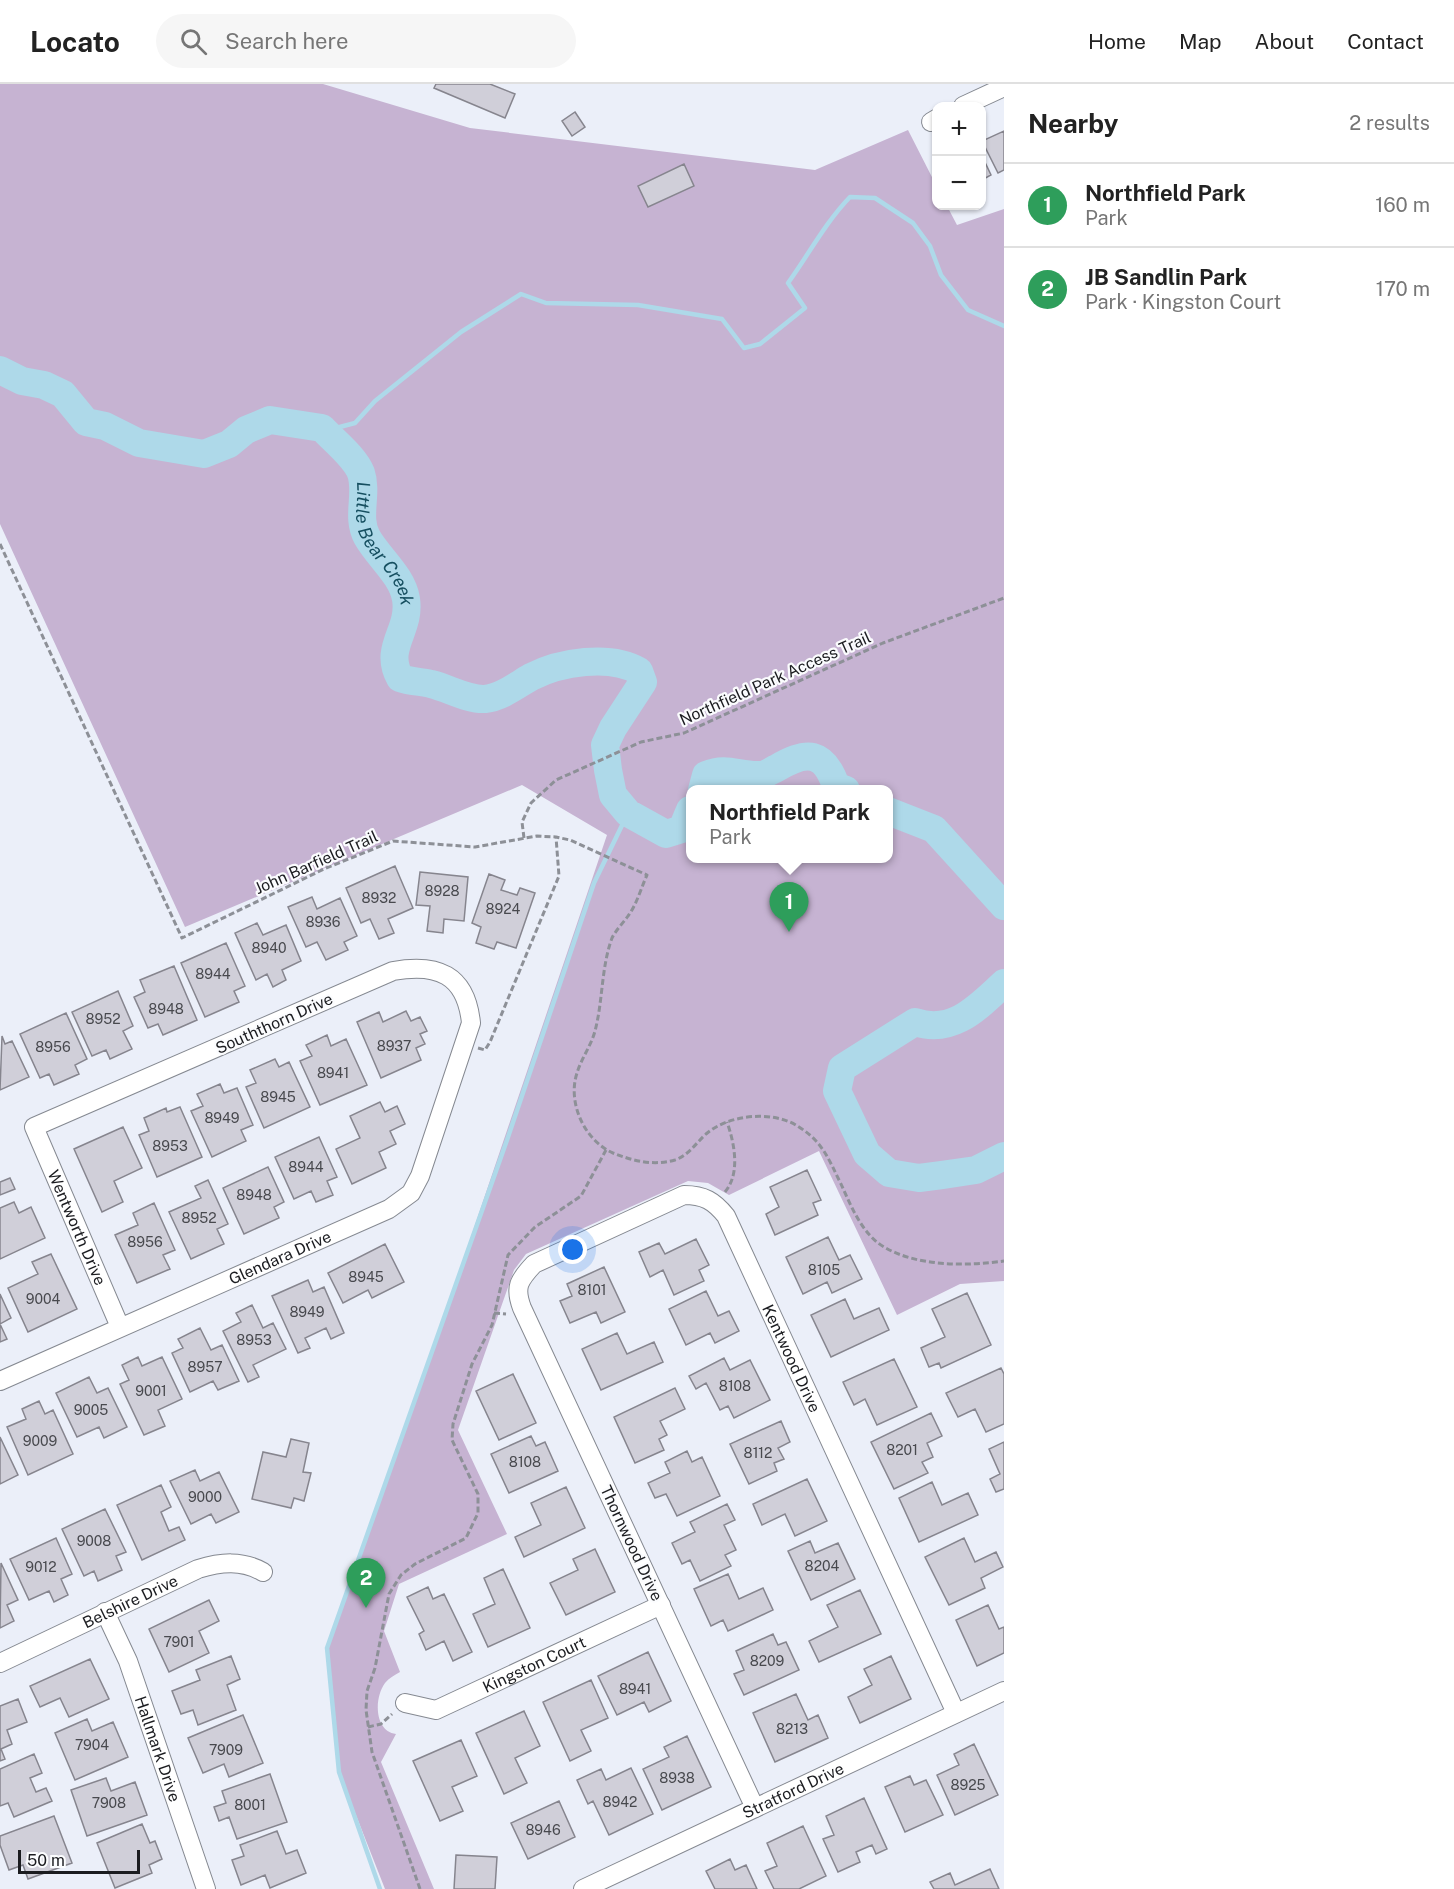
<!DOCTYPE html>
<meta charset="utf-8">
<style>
body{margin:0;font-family:"Public Sans",sans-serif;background:#f6f6f6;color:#222}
.controls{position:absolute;right:18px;top:18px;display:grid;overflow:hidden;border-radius:12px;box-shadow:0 2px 4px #0004}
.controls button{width:54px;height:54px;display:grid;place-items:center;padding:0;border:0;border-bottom:2px solid #e0e0e0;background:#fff;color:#222;font:30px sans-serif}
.scale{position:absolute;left:18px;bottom:15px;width:122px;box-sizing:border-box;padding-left:6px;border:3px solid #1b1c20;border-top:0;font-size:16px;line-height:21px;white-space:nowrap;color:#1b1c20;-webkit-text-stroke:4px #fbfcfe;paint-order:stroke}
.you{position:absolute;left:573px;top:1166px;width:21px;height:21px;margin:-15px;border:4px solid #fff;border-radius:50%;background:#1a73e8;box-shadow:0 0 0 9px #1a73e833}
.badge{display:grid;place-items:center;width:39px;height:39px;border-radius:50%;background:#111827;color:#fff;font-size:20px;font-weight:700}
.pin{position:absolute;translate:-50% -50px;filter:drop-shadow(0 2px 3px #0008)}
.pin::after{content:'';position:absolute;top:32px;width:21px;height:18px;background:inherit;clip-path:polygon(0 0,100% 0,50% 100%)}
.popup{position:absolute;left:686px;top:701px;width:207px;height:78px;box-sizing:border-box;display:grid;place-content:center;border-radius:12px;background:#fff;filter:drop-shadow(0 2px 4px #0005);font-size:20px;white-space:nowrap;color:#767676}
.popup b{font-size:22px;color:#222}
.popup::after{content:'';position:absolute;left:50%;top:100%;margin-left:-12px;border:12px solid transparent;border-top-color:#fff}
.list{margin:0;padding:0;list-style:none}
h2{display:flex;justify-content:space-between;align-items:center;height:78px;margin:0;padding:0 24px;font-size:26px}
h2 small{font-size:20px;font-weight:400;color:#767676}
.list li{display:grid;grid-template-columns:39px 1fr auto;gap:18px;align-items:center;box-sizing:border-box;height:84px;padding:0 24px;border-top:2px solid #e0e0e0}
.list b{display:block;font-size:22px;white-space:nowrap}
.list p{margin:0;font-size:20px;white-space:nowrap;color:#767676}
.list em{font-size:20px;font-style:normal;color:#767676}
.icon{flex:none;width:33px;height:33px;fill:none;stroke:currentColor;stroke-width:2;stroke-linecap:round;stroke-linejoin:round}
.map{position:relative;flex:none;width:1004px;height:1805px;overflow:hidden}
header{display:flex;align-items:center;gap:36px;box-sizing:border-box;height:84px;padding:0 30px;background:#fff;border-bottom:2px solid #e0e0e0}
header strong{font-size:28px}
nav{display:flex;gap:33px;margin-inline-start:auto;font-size:21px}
.search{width:420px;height:54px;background:#f6f6f6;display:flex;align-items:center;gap:15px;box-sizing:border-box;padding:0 21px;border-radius:33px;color:#767676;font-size:22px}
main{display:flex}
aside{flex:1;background:#fff}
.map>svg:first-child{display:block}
.green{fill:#c6b3d2;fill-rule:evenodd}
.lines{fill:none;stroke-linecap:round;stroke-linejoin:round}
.stream{stroke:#aed9e9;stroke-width:4.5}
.river{stroke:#aed9e9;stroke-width:28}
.building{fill:#d0cfd9;stroke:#86858e;stroke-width:1.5}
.minor-casing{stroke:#858991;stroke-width:20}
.path{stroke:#8d9097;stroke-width:3;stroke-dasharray:6 3;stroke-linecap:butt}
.minor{stroke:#fff;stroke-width:18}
.labels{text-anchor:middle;stroke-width:4.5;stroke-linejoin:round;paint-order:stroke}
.number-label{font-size:14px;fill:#48494e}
.street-label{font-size:16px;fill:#1b1c20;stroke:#fbfcfe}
.water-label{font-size:18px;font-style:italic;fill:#164f60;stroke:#fbfcfe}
</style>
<header>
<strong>Locato</strong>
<div class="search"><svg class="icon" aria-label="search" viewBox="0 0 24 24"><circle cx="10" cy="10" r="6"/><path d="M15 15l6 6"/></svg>Search here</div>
<nav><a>Home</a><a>Map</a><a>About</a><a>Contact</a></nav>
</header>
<main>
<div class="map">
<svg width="1004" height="1805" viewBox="0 0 1004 1805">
<rect width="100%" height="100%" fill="#ebeff9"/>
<path class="green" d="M0,0H323L470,44L815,86L908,46L936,101V122H947L957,141L1004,125V1197L960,1200L897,1231L819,1067L729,1111L708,1099L688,1097L526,1170L514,1186L458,1346L507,1450L399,1500L384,1547L400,1588C395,1591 389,1594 385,1599C374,1614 374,1647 396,1650L381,1678L434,1805H385L339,1688L327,1564L452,1209L607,751L522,701L185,843L0,440ZM690,706H888V774H690Z"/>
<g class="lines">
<path class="stream" d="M322,344L332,345L355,339L375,317L461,248L521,210L546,219L638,221L722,235L744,264L760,260L805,224L788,199C809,170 825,139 850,113L875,114L913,139L930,162L941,191L968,226L1004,242
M380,1805L339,1688L327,1564L507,1056L594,799L628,729"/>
<g class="river">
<path id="s1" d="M0,286L22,297L44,301L63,310L86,338L105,342L139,359L204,370L229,360L246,346L270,336L322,344C334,357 355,373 361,389C368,410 356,433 367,453C378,473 402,491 406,515C411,547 383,563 400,594C411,598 420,597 431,600C448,604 468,616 485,615C502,613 517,601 531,593C560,578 610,570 639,587L643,598L613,644L605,661L608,686L613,711L628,729L666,750L682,745L690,726"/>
<path d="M702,706L706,691C728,682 738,692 760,691C766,691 772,686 777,684C807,666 824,667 836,702L846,706"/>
<path d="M888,727L934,745L1004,822"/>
<path d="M1004,899C978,923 953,951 915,938L842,984L837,1007L867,1070L889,1089L919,1094L942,1091L976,1086L1004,1072"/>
</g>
</g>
<path class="building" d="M436,0H490L515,10L505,34L434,4Z
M575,28L585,43L572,52L562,37Z
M1004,47V86L998,89L982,57Z
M982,72L991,91L982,96Z
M684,80L694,102L648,123L638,102Z
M395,782L413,824L388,835L394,849L379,855L370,835L361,839L346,804Z
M420,788L468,793L464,837L444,835L443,849L427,847L430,822L416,821Z
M489,790L505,796L501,806L517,811L520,804L535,809L516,864L497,858L494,865L476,859L481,843L472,839Z
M312,813L317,825L340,814L357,852L344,858L348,866L326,876L317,858L306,863L288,823Z
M257,839L263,851L286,841L301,877L282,886L286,896L273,903L267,890L256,896L235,849Z
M226,859L245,902L234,907L239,918L205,933L181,879Z
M174,882L197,936L163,951L158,940L148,944L134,913L145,908L140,896Z
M118,907L133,942L123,947L132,965L110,975L106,966L92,972L72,928Z
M406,927L411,937L420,933L427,947L420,950L425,960L416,964L421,976L381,994L357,938L379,928L383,938Z
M66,929L87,975L75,981L79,990L54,1001L49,990L40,994L20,950Z
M327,951L331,962L346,955L367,1001L320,1021L300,977L312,972L306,961Z
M2,952L5,960L12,957L29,993L0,1006Z
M275,975L279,983L289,978L310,1023L264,1044L246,1003L256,999L250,986Z
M220,1000L224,1009L237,1004L253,1041L241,1046L246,1057L212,1073L191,1027L203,1022L197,1010Z
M380,1018L385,1028L397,1022L405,1040L390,1047L396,1060L379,1068L386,1084L352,1100L336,1065L360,1054L350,1032Z
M180,1023L202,1073L157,1093L139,1051L149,1047L144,1034L166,1024L167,1028Z
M123,1043L142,1084L114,1097L123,1118L102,1128L74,1065Z
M319,1053L337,1093L327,1097L333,1111L316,1118L311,1107L294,1115L275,1073Z
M268,1083L284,1118L274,1123L279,1134L244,1150L223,1104Z
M807,1086L821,1116L813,1119L818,1131L775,1151L766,1130L779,1123L770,1103Z
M10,1094L15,1105L0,1111V1098Z
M208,1096L228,1140L217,1145L224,1160L191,1175L169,1128L201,1114L195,1102Z
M14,1118L19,1129L31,1123L45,1154L0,1175V1124Z
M154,1119L175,1166L163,1171L170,1185L137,1199L115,1151L138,1141L133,1129Z
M828,1153L839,1176L850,1171L862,1195L832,1209L827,1198L803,1210L786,1173Z
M696,1155L709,1181L699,1186L704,1197L674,1211L663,1186L650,1193L639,1168L659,1159L665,1170Z
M385,1160L404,1198L372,1214L368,1206L343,1219L328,1189Z
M51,1170L77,1225L28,1248L8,1204L38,1190L32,1178Z
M604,1183L625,1228L601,1239L596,1228L570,1239L560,1217L572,1212L567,1200Z
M308,1196L313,1208L324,1203L344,1249L331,1255L326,1244L305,1254L310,1264L298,1269L272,1212Z
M706,1207L718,1232L729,1227L739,1247L715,1259L710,1249L686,1261L669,1225Z
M967,1209L991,1261L941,1284L939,1279L929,1283L921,1264L945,1253L932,1225Z
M0,1210L11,1234L0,1240Z
M845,1215L854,1235L879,1224L889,1246L831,1273L811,1231Z
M252,1221L263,1244L273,1239L286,1265L253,1281L259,1293L248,1298L223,1247L241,1238L236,1229Z
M0,1240L7,1255L0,1258Z
M200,1244L211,1266L222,1261L239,1297L218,1306L213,1297L190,1308L172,1269L183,1264L178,1255Z
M617,1249L627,1270L654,1258L663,1278L601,1306L582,1265Z
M138,1273L142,1282L162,1273L182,1315L158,1326L165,1342L144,1351L120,1300L129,1296L122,1281Z
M724,1274L730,1286L750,1276L770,1316L734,1334L728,1322L720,1326L706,1299L696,1305L689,1292Z
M894,1275L917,1323L877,1341L865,1315L854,1321L843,1298Z
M1001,1284L1004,1290V1340L986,1348L975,1325L958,1333L946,1309Z
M513,1290L536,1339L499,1356L476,1307Z
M89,1293L97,1309L108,1304L127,1343L104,1354L99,1343L77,1353L56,1309Z
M675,1304L685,1325L660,1337L667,1351L659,1355L664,1366L635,1379L614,1333Z
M39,1317L45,1330L53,1326L73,1370L28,1391L7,1343L26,1335L22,1325Z
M931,1329L942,1352L927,1359L933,1373L922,1378L928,1389L894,1405L871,1358Z
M781,1337L790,1358L778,1364L784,1375L774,1379L777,1387L749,1400L730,1360Z
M531,1352L536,1362L545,1358L558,1387L509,1409L491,1370Z
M0,1353L18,1391L0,1400Z
M291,1355L309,1359L303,1388L311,1389L304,1417L294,1414L291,1424L252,1415L263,1368L286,1373Z
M1004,1358V1405L996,1408L990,1395L1000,1390L989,1365Z
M687,1367L692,1378L702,1373L720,1412L677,1432L666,1410L655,1414L648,1399L670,1389L665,1378Z
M195,1386L200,1397L219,1388L239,1428L216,1439L211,1430L191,1440L170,1397Z
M807,1395L827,1437L795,1452L785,1430L762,1441L753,1420Z
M932,1398L942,1421L968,1409L978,1431L919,1458L899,1414Z
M161,1401L171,1423L161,1428L169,1447L179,1443L185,1456L142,1476L117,1421Z
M566,1403L585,1444L524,1473L515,1453L541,1441L531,1419Z
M727,1420L735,1436L724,1441L736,1466L725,1471L731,1482L700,1497L690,1476L682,1480L672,1459L695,1448L690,1438Z
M105,1425L126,1468L116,1472L122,1486L98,1497L94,1487L84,1492L62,1445Z
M56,1454L72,1490L61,1495L68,1511L54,1518L49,1507L29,1516L10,1475Z
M964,1454L975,1478L996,1468L1003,1483L981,1494L985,1504L949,1521L925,1473Z
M810,1457L815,1469L838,1459L855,1495L811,1516L788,1467Z
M595,1465L615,1508L566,1531L550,1499L578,1486L573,1475Z
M1,1479L18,1516L7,1521L14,1537L0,1544Z
M503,1485L530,1544L488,1563L473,1530L495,1520L484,1494Z
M728,1490L739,1515L763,1504L773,1526L728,1547L723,1536L711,1542L694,1505Z
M428,1503L433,1515L444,1510L472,1568L453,1577L444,1557L426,1566L419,1550L424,1547L407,1513Z
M860,1506L881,1550L819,1578L809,1557L838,1543L827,1521Z
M209,1516L219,1537L199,1547L209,1569L169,1588L149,1545Z
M988,1521L999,1545L1004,1543V1569L977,1582L956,1536Z
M773,1550L778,1561L786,1558L799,1586L744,1611L734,1590L744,1586L736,1567Z
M648,1568L671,1617L649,1628L644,1618L617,1631L598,1592Z
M231,1572L240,1595L227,1601L236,1626L198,1641L193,1626L181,1630L172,1607L200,1596L196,1586Z
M891,1572L911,1615L860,1639L848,1613L872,1601L864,1585Z
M90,1575L109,1615L69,1633L60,1614L40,1623L30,1602Z
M591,1596L608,1634L581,1646L591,1667L570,1677L543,1618Z
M796,1610L808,1636L818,1631L828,1654L775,1678L753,1629Z
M18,1615L27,1638L7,1646L12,1660L1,1665L5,1675L0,1677V1622Z
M524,1627L540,1662L515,1674L527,1699L504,1710L476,1649Z
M243,1631L263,1679L229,1693L224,1680L203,1689L188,1654Z
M87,1635L92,1647L113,1638L128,1673L75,1696L55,1649Z
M687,1652L711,1703L662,1726L643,1685L669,1673L664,1663Z
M461,1656L477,1692L452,1703L463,1727L440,1737L413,1677Z
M974,1660L998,1711L955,1731L937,1691L959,1681L954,1670Z
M34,1670L42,1689L30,1694L36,1708L46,1704L52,1717L14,1733L8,1719L0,1722V1685Z
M631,1684L653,1730L609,1751L593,1717L588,1720L577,1696L601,1685L606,1696Z
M270,1690L287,1738L237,1755L229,1733L219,1737L214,1723L226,1719L222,1707Z
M910,1692L914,1701L926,1696L943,1731L905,1748L885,1703Z
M106,1694L111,1707L135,1698L147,1731L87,1752L71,1706Z
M864,1714L887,1765L876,1770L872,1761L856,1768L860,1778L838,1788L823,1755L834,1751L826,1732Z
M559,1717L575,1753L528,1775L511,1739Z
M54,1732L72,1779L28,1795L23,1781L9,1786L0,1761V1752Z
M142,1740L150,1759L155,1757L162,1775L149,1781L152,1789L115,1804L97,1759Z
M803,1742L826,1792L799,1805H774L765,1787L777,1782L767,1759Z
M277,1747L286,1770L297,1766L306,1789L270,1804L265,1791L241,1801L232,1776L244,1772L240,1761Z
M456,1771L497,1773L495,1805H454Z
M730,1775L735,1786L746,1781L757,1805H715L706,1787Z
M990,1785L999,1805H934L930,1798L950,1789L955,1801Z"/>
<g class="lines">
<g class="minor-casing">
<g id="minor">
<path d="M963,22L1004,3"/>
<path d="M931,38L936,35"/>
<path id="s2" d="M0,1297L389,1125L411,1109L420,1092L471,939C466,890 437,879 393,887L34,1043L120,1243"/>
<path id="s3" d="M105,1528L128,1577L206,1805"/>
<path id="s4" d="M0,1579L198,1485C221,1478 242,1476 263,1488"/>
<path id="s5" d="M405,1619L436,1626L661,1521"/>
<path id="s6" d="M755,1724L522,1224C514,1203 519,1196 534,1180L684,1111C704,1111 714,1117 726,1132L956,1629"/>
<path id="s7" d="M583,1805L1004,1607"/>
</g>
</g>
<path class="path" d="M0,460L182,854L324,785L393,757L475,763L537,752L556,753L570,756L647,791C641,804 637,820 628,832C623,839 616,846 612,854C601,884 603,917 595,947C591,962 581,975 577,989C567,1019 585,1057 613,1069C633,1077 653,1082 675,1076C689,1071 695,1060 706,1050C729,1030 774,1026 799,1043C823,1058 829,1076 841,1100C851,1122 862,1150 884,1163C918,1183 967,1182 1004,1177
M524,754L522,738L531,719L556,696L641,658L684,649L883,559L1004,514
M478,964L485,966L490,958L559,792L556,753
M725,1108C741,1089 734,1058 727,1038
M494,1229L506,1230
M368,1643L381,1640L392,1630
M420,1805L372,1668L366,1626L367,1607L375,1584L389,1510L401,1491L415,1480L466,1454L478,1429V1410L452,1356L453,1340L472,1280L492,1241L508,1171L535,1143L581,1112L606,1066"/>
<use href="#minor" class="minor"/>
</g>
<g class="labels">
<g class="number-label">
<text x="442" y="812">8928</text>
<text x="379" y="819">8932</text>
<text x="503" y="830">8924</text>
<text x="323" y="843">8936</text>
<text x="269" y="869">8940</text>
<text x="213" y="895">8944</text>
<text x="166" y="930">8948</text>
<text x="103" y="940">8952</text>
<text x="394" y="967">8937</text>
<text x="53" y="968">8956</text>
<text x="333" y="994">8941</text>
<text x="278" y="1018">8945</text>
<text x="222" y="1039">8949</text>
<text x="170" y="1067">8953</text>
<text x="306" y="1088">8944</text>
<text x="254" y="1116">8948</text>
<text x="199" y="1139">8952</text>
<text x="145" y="1163">8956</text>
<text x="824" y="1191">8105</text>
<text x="366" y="1198">8945</text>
<text x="592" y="1211">8101</text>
<text x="43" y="1220">9004</text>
<text x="307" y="1233">8949</text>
<text x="254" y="1261">8953</text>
<text x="205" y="1288">8957</text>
<text x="735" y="1307">8108</text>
<text x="151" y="1312">9001</text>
<text x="91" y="1331">9005</text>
<text x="40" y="1362">9009</text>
<text x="902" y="1371">8201</text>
<text x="758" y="1374">8112</text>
<text x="525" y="1383">8108</text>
<text x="205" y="1418">9000</text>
<text x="94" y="1462">9008</text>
<text x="822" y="1487">8204</text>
<text x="41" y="1488">9012</text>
<text x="179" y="1563">7901</text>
<text x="767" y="1582">8209</text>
<text x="635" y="1610">8941</text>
<text x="792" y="1650">8213</text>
<text x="92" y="1666">7904</text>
<text x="226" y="1671">7909</text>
<text x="677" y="1699">8938</text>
<text x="968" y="1706">8925</text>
<text x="620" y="1723">8942</text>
<text x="109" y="1724">7908</text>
<text x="250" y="1726">8001</text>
<text x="543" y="1751">8946</text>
</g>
<g class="street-label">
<text transform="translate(775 594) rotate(-24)" y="6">Northfield Park Access Trail</text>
<text transform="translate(316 778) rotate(-24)" y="6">John Barfield Trail</text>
<text transform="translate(274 939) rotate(-24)" y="6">Souththorn Drive</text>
<text dy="6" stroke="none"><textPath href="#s2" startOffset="1244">Wentworth Drive</textPath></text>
<text dy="6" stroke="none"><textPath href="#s2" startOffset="306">Glendara Drive</textPath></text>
<text dy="6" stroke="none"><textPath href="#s6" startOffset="972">Kentwood Drive</textPath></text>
<text transform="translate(632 1459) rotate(65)" y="6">Thornwood Drive</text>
<text dy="6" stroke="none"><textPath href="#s4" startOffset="144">Belshire Drive</textPath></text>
<text dy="6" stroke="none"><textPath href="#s5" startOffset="140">Kingston Court</textPath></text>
<text dy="6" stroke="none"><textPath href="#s3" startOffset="147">Hallmark Drive</textPath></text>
<text dy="6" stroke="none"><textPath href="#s7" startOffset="232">Stratford Drive</textPath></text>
</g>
<g class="water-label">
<text dy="6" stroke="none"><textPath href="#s1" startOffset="492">Little Bear Creek</textPath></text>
</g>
</g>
</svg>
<div class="controls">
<button>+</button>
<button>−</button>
</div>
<div class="scale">50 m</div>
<div class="you"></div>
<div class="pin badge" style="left:789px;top:848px;background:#2e9e5b">1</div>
<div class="popup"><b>Northfield Park</b>Park</div>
<div class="pin badge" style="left:366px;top:1524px;background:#2e9e5b">2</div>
</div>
<aside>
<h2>Nearby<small>2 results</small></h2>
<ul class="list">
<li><span class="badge" style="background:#2e9e5b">1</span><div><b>Northfield Park</b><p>Park</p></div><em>160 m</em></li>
<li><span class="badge" style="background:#2e9e5b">2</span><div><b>JB Sandlin Park</b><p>Park · Kingston Court</p></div><em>170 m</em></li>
</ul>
</aside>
</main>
